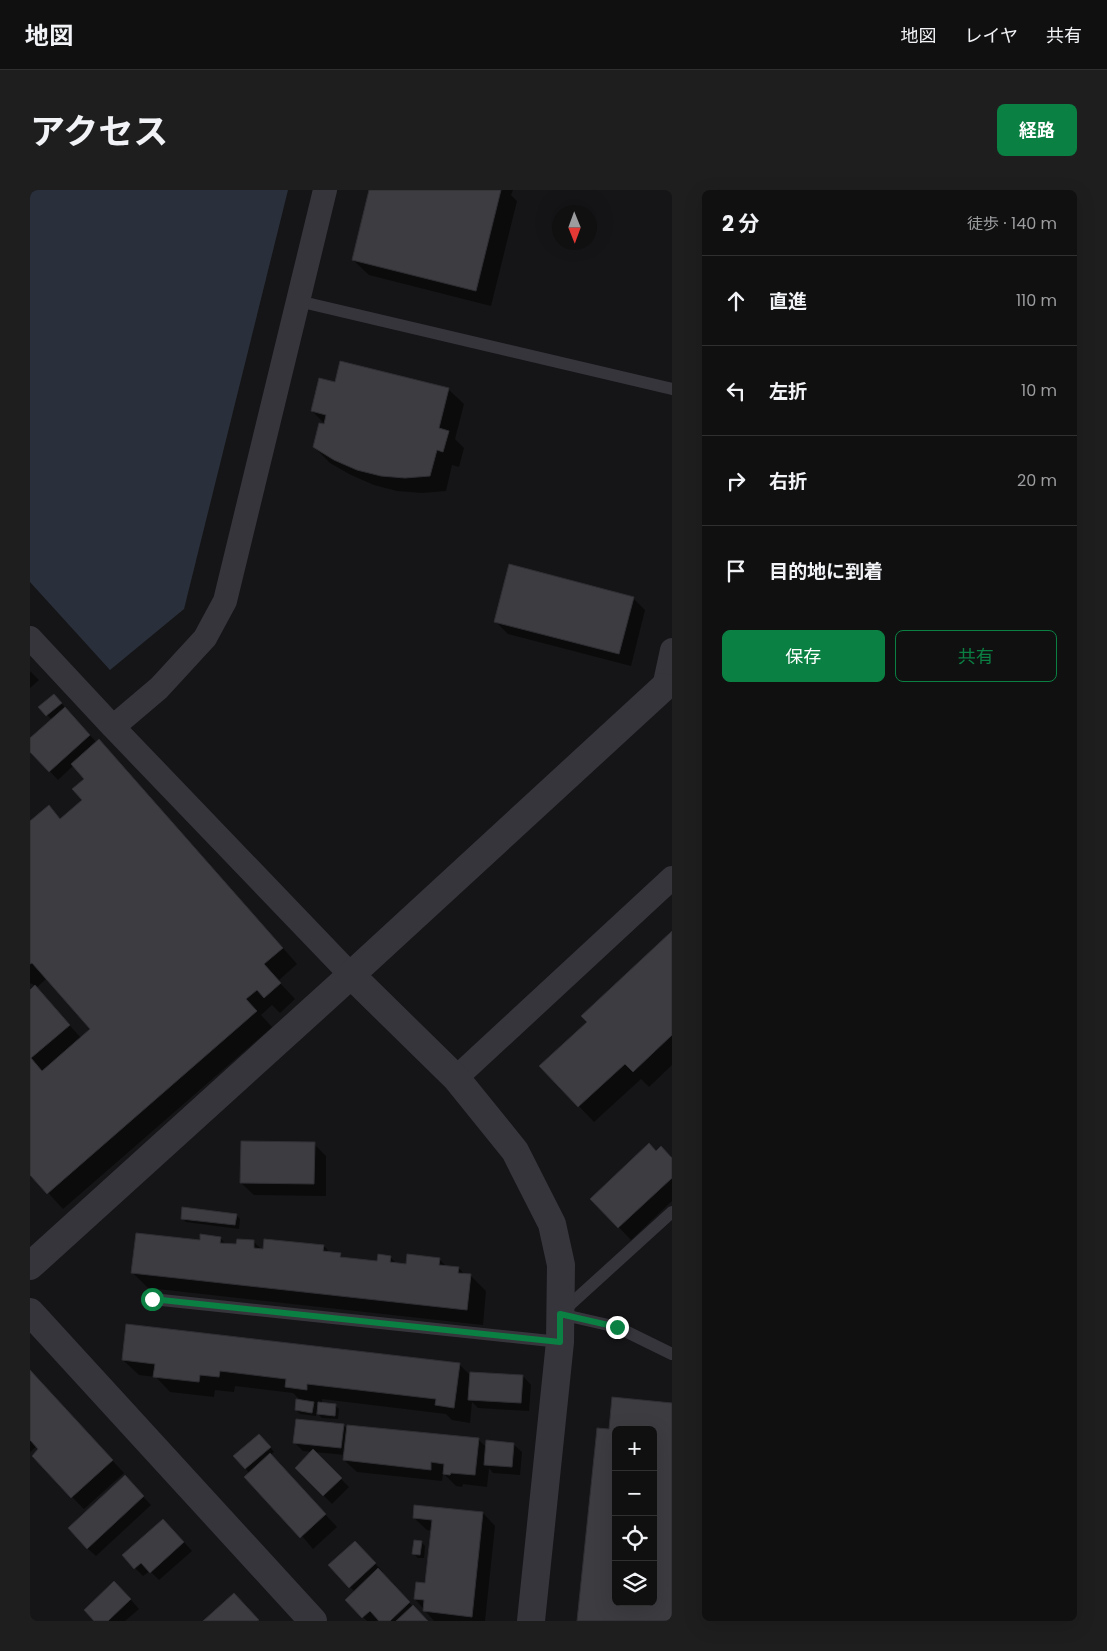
<!DOCTYPE html>
<html lang="ja">
<meta charset="utf-8">
<style>
body{margin:0;font-family:Poppins,"Noto Sans JP",sans-serif;background:#1e1e1f;color:#f1f3f6}
.controls{position:absolute;right:15px;bottom:15px;display:grid;overflow:hidden;border-radius:8px;box-shadow:0 5px 20px #0002}
.controls button{width:45px;height:45px;display:grid;place-items:center;padding:0;border:0;border-bottom:1px solid #303031;background:#101011;color:#f1f3f6;font:25px sans-serif}
.compass{position:absolute;left:522px;top:15px;width:45px;height:45px;border-radius:50%;background:#101011;box-shadow:0 5px 20px #0002;rotate:179deg}
.stop{position:absolute;width:15px;height:15px;margin:-11px;border:4px solid #0b8043;border-radius:50%;background:#fff}
.stop.end{background:#0b8043;border-color:#fff;box-shadow:0 1px 5px #0008}
.list{margin:0;padding:0;list-style:none}
h2{display:flex;justify-content:space-between;align-items:center;height:65px;margin:0;padding:0 20px;font-size:21px}
h2 small{font-size:16px;font-weight:400;color:#9c9d9f}
.list li{display:grid;grid-template-columns:32px 1fr auto;gap:15px;align-items:center;box-sizing:border-box;height:90px;padding:0 20px;border-top:1px solid #303031}
.list b{display:block;font-size:19px;white-space:nowrap}
.list em{font-size:16px;font-style:normal;color:#9c9d9f}
.actions{display:flex;gap:10px;padding:15px 20px}
.actions a{flex:1;padding:11px 0;border:1px solid #0b8043;border-radius:8px;text-align:center;font-size:18px;color:#0b8043}
.actions .main{background:#0b8043;color:#fff}
.icon{flex:none;width:28px;height:28px;fill:none;stroke:currentColor;stroke-width:2;stroke-linecap:round;stroke-linejoin:round}
.map{position:relative;flex:none;width:642px;height:1431px;overflow:hidden;border-radius:8px}
header{display:flex;align-items:center;gap:30px;box-sizing:border-box;height:70px;padding:0 25px;background:#101011;border-bottom:1px solid #303031}
header strong{font-size:24px}
nav{display:flex;gap:28px;margin-inline-start:auto;font-size:18px}
.intro{display:flex;align-items:center;justify-content:space-between;box-sizing:border-box;height:120px;padding:0 30px}
h1{margin:0;font-size:35px}
.button{padding:12px 22px;border-radius:8px;background:#0b8043;color:#fff;font-size:18px;font-weight:700}
main{display:flex;gap:30px;padding:0 30px}
aside{flex:1;background:#101011;border-radius:8px;box-shadow:0 5px 20px #0002}
.map>svg:first-child{display:block}
.water{fill:#2a303b}
.shadow{fill:#0007;fill-rule:evenodd}
.building{fill:#3c3c41;stroke:#2f2e33;fill-rule:evenodd}
.lines{fill:none;stroke-linecap:round;stroke-linejoin:round}
.service{stroke:#36353c;stroke-width:12}
.minor{stroke:#36353c;stroke-width:24}
.tertiary{stroke:#36353c;stroke-width:28}
.route{stroke:#0b8043;stroke-width:6}
</style>
<header>
<strong>地図</strong>
<nav><a>地図</a><a>レイヤ</a><a>共有</a></nav>
</header>
<div class="intro"><h1>アクセス</h1><a class="button">経路</a></div>
<main>
<div class="map">
<svg width="642" height="1431" viewBox="0 0 642 1431">
<rect width="100%" height="100%" fill="#151517"/>
<path class="water" d="M0,0H258L154,419L80,480L0,392Z"/>
<path class="shadow" d="M341,0H483L481,5L487,11L461,116L339,85L323,70Z
M306,193L418,199L434,214L425,249L434,258L429,277L422,275L416,301L392,303L367,301L344,295L321,285L300,273L284,257L297,236L282,221Z
M603,408L615,420L601,476L478,444L466,432Z
M0,481L9,490L0,498Z
M24,505L67,553L69,551L85,567L267,774L248,791L265,809L250,823L242,815L231,825L242,837L33,1019L0,983V802L6,796L0,793V633L18,617L31,630L54,610L56,589L44,575L28,590L0,560V550L22,530L10,517ZM17,788L62,839L51,848L6,798Z
M642,743V875L619,897L611,889L564,932L511,876L559,832Z
M284,954L296,966V1006L224,1005L211,993Z
M626,962L642,969V1011L601,1050L562,1009Z
M206,1025L210,1029L209,1039L156,1032L152,1028Z
M190,1048L197,1055L207,1056L224,1052L232,1060L294,1056L301,1064L310,1065L314,1069L348,1073L360,1067L367,1074L377,1075L409,1069L417,1077L429,1078L435,1085L441,1086L456,1101L453,1135L118,1098L103,1083L171,1052Z
M93,1170L429,1174L441,1186H493L501,1195L499,1221L448,1218L442,1212L440,1233L422,1230L416,1224L292,1209V1214L305,1215L309,1219L308,1229L292,1228L286,1222V1226L270,1224L266,1220L271,1211L263,1203L205,1196L204,1202L185,1200L184,1207L140,1202L126,1187L109,1185Z
M0,1182L94,1283L54,1319L42,1307L7,1256L0,1262Z
M313,1235L318,1240L449,1250L457,1258L483,1254L492,1262L490,1285L463,1283L459,1278L457,1297L433,1294L432,1297L426,1296L413,1283L412,1291L327,1282L314,1270L315,1265L284,1262L319,1297L302,1314L266,1278L283,1262L273,1261L264,1252Z
M233,1249L244,1262L240,1265L307,1337L283,1359L205,1266Z
M103,1296L121,1315L66,1366L57,1358Z
M453,1323L465,1336L455,1431H404L385,1409L396,1394L402,1341L397,1340L384,1328Z
M142,1339L162,1361L129,1390L120,1381L113,1386L105,1378Z
M391,1352L395,1356L394,1368H388L384,1364Z
M333,1361L353,1382L351,1384L397,1431H351L349,1429L346,1431H337L316,1410L325,1402L299,1375Z
M93,1401L109,1419L95,1431H66Z"/>
<path class="building" d="M339,0H471L446,101L322,70Z
M310,171L419,198L409,238L419,241L413,262L407,260L400,286L375,288L351,286L327,280L304,270L283,257L289,233L294,234L296,225L281,221L289,188L305,192Z
M479,374L604,407L589,464L464,432Z
M24,504L32,513L16,526L8,517Z
M35,517L60,545L19,582L0,562V548Z
M69,549L253,758L234,774L251,793L234,808L227,800L216,809L227,821L17,1004L0,985V800L5,795L40,835L1,868L12,881L60,839L2,773L0,774V631L19,615L30,629L52,610L42,599L54,589L41,574Z
M642,741V845L603,882L595,874L548,917L509,876L557,832L551,826Z
M211,951L285,952L284,994L210,993Z
M619,953L626,961L631,956L642,968V988L588,1038L560,1009Z
M152,1017L207,1024L205,1035L151,1029Z
M106,1043L170,1050V1044L191,1047L190,1053L206,1054L207,1049L224,1050V1058L233,1059L234,1049L294,1055L293,1061L311,1063L310,1067L347,1071L348,1064L361,1066L360,1072L376,1074L377,1064L410,1068L409,1075L429,1077L428,1083L441,1084L437,1120L101,1083Z
M96,1134L430,1173L424,1218L405,1215L406,1209L277,1194V1200L255,1197L256,1189L190,1181L189,1187L170,1185L169,1192L123,1187L125,1174L92,1170Z
M0,1180L83,1270L41,1308L2,1266L8,1259L0,1250Z
M440,1182L493,1185L491,1213L438,1210Z
M582,1207L642,1213V1431H547L567,1238L579,1239ZM586,1240H623V1412H586Z
M266,1209L284,1212L282,1223L265,1220Z
M288,1212L306,1214L305,1226L287,1224Z
M266,1229L314,1234L311,1258L263,1253Z
M317,1235L449,1248L445,1285L421,1283L420,1285L413,1284L414,1274L401,1272V1280L313,1270Z
M229,1244L241,1257L215,1279L203,1266Z
M456,1250L484,1253L482,1277L454,1275Z
M283,1259L312,1288L293,1306L265,1278Z
M240,1263L296,1324L270,1348L214,1287Z
M95,1285L114,1306L57,1359L38,1338Z
M384,1315L453,1322L442,1427L393,1421L394,1410L384,1409L386,1392L395,1393L402,1330L383,1328Z
M133,1329L154,1352L120,1383L111,1373L104,1379L92,1365Z
M384,1350L392,1351L390,1365L382,1364Z
M325,1351L346,1373L319,1398L298,1375Z
M348,1378L380,1412L360,1431H349L340,1421L332,1428L315,1410Z
M84,1391L101,1409L78,1431H64L54,1420Z
M204,1403L229,1430L227,1431H173Z
M383,1415L398,1431H366Z"/>
<g class="lines">
<path class="service" d="M268,111L642,199
M122,1109L530,1152
M533,1121L642,1022
M530,1124L587,1137L642,1164"/>
<path class="minor" d="M295,0L195,411L175,448L129,498L83,537L321,785
M0,448L83,537
M634,497L642,460
M426,888L642,688"/>
<path class="tertiary" d="M321,785L426,888L485,961L522,1034L531,1075L530,1152L501,1431
M0,1076L321,785L634,497
M0,1122L283,1431"/>
</g>
<g class="lines">
<path class="route" d="M122,1109L530,1152V1124L587,1137"/>
</g>
</svg>
<div class="controls">
<button>+</button>
<button>−</button>
<button><svg class="icon" aria-label="locate" viewBox="0 0 24 24"><circle cx="12" cy="12" r="6"/><path d="M12 2v4M12 18v4M2 12h4M18 12h4"/></svg></button>
<button><svg class="icon" aria-label="layers" viewBox="0 0 24 24"><path d="M12 4l9 5-9 5-9-5zM3 14l9 5 9-5"/></svg></button>
</div>
<svg class="compass" viewBox="-18 -18 36 36"><path d="M0-13l5 13h-10z" fill="#e53935"/><path d="M0 13l5-13h-10z" fill="#9c9d9f"/></svg>
<div class="stop" style="left:122px;top:1109px"></div>
<div class="stop end" style="left:587px;top:1137px"></div>
</div>
<aside>
<h2>2 分<small>徒歩 · 140 m</small></h2>
<ul class="list">
<li><svg class="icon" aria-label="ahead" viewBox="0 0 24 24"><path d="M12 20V5M6 11l6-6 6 6"/></svg><div><b>直進</b></div><em>110 m</em></li>
<li><svg class="icon" aria-label="left" viewBox="0 0 24 24"><path d="M17 20v-9H6M10 6l-5 5 5 5"/></svg><div><b>左折</b></div><em>10 m</em></li>
<li><svg class="icon" aria-label="right" viewBox="0 0 24 24"><path d="M7 20v-9h11M14 6l5 5-5 5"/></svg><div><b>右折</b></div><em>20 m</em></li>
<li><svg class="icon" aria-label="arrive" viewBox="0 0 24 24"><path d="M6 21V4h12l-3 4 3 4H6"/></svg><div><b>目的地に到着</b></div></li>
</ul>
<div class="actions"><a class="main">保存</a><a>共有</a></div>
</aside>
</main>
